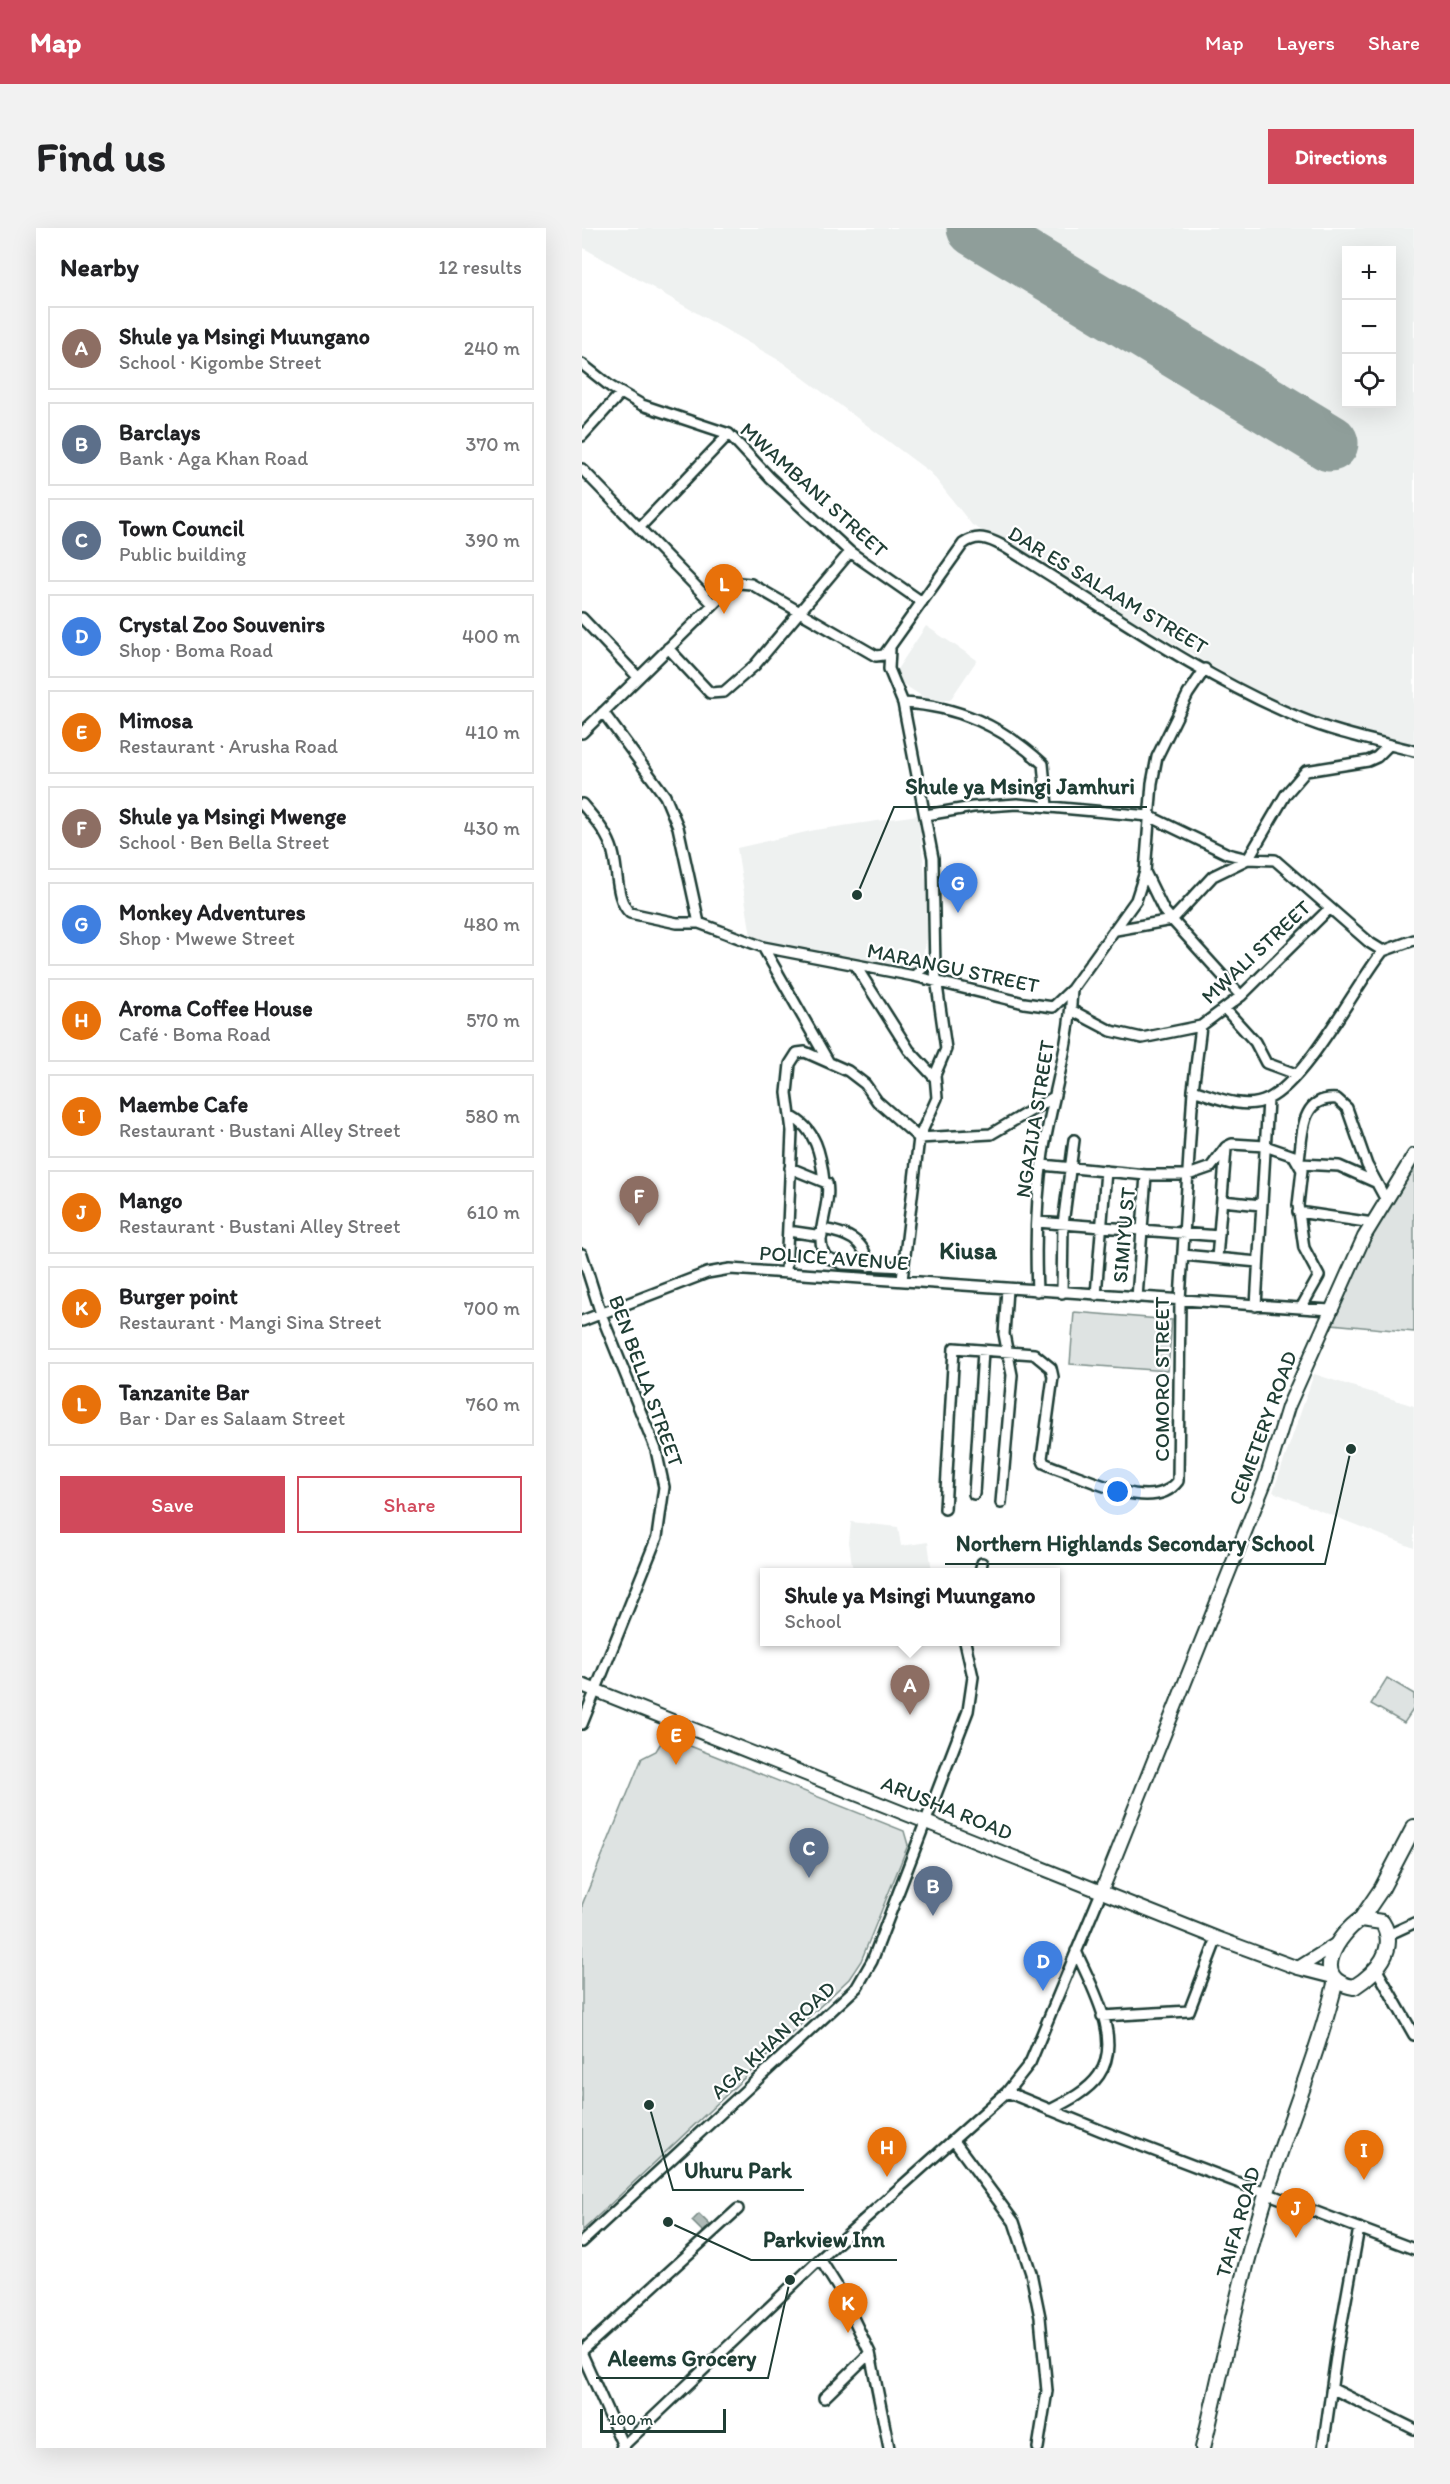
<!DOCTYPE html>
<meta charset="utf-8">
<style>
body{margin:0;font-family:Itim,sans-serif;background:#f2f2f2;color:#202124}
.controls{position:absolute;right:18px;top:18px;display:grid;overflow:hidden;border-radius:0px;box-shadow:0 6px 24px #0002}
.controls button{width:54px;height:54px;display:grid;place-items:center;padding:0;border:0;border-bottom:2px solid #e0e0e0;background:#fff;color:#202124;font:30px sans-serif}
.scale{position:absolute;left:18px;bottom:15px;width:126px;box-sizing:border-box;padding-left:6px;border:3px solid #1f3d34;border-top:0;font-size:16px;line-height:21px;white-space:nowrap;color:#1f3d34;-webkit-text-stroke:4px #fff;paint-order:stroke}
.you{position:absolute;left:536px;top:1264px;width:21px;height:21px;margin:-15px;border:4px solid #fff;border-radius:50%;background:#1a73e8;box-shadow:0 0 0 9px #1a73e833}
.badge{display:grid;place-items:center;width:39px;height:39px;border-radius:50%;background:#d1495b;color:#fff;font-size:20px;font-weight:700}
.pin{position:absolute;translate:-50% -50px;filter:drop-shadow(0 2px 3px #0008)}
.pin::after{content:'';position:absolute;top:32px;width:21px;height:18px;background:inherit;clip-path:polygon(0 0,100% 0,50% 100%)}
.popup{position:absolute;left:178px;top:1340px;width:300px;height:78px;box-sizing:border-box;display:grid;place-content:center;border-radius:0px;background:#fff;filter:drop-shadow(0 2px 4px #0005);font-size:20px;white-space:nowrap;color:#757577}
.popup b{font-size:22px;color:#202124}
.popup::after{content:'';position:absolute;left:50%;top:100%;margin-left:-12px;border:12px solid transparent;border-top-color:#fff}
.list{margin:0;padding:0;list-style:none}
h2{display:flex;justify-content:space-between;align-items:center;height:78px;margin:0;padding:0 24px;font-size:26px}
h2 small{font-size:20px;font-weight:400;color:#757577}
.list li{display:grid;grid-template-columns:39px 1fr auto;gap:18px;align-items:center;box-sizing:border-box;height:84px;margin:0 12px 12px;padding:0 12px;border:2px solid #e0e0e0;border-radius:0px}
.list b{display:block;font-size:22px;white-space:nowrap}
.list p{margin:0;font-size:20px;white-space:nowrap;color:#757577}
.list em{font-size:20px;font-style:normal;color:#757577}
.actions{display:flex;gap:12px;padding:18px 24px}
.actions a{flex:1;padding:14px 0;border:2px solid #d1495b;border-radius:0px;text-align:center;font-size:21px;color:#d1495b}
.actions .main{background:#d1495b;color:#fff}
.icon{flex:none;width:33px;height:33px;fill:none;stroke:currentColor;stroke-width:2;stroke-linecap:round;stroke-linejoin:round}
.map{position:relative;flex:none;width:832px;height:2220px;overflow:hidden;border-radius:0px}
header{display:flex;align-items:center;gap:36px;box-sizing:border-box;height:84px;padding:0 30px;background:#d1495b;color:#fff}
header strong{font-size:28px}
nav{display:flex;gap:33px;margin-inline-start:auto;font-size:21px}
.intro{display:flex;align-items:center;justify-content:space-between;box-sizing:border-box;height:144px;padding:0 36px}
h1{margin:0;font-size:42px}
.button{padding:15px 27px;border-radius:0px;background:#d1495b;color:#fff;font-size:21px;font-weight:700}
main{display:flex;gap:36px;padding:0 36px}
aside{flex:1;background:#fff;border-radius:0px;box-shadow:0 6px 24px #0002}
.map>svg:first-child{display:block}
.built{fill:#eef1f0;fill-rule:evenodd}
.green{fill:#dee3e2;stroke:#7e908b;stroke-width:1.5}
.water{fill:#afbab7;stroke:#758883;stroke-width:1.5}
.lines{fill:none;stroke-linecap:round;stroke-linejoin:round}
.runway{stroke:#8f9e9a;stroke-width:57}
.minor-casing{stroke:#1f3d34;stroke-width:14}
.major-casing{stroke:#1f3d34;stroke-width:16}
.highway-casing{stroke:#1f3d34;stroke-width:18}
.minor{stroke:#fff;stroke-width:9}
.major{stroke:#fff;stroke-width:12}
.highway{stroke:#fff;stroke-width:14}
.labels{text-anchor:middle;stroke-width:4.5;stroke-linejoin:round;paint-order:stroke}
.street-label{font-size:21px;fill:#1f3d34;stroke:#fff}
.quarter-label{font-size:24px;font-weight:bold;fill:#1f3d34;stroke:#fff}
.leader{fill:none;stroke:#1f3d34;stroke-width:2}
.callout-dot{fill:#1f3d34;stroke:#fff;stroke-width:2}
.callout-label{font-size:22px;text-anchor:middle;font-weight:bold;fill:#1f3d34;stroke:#fff;stroke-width:4.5;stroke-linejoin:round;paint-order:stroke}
</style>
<header>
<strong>Map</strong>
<nav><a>Map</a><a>Layers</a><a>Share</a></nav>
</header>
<div class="intro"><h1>Find us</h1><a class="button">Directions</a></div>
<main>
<aside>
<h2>Nearby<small>12 results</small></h2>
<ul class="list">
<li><span class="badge" style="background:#8d6e63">A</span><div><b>Shule ya Msingi Muungano</b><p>School · Kigombe Street</p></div><em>240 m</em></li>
<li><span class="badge" style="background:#5c6f8a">B</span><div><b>Barclays</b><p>Bank · Aga Khan Road</p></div><em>370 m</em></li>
<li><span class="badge" style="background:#5c6f8a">C</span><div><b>Town Council</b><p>Public building</p></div><em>390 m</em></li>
<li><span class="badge" style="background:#3f7fe0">D</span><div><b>Crystal Zoo Souvenirs</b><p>Shop · Boma Road</p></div><em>400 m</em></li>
<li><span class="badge" style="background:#e8710a">E</span><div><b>Mimosa</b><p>Restaurant · Arusha Road</p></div><em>410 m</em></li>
<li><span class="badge" style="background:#8d6e63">F</span><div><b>Shule ya Msingi Mwenge</b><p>School · Ben Bella Street</p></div><em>430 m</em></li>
<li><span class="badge" style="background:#3f7fe0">G</span><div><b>Monkey Adventures</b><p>Shop · Mwewe Street</p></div><em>480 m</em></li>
<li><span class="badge" style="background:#e8710a">H</span><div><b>Aroma Coffee House</b><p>Café · Boma Road</p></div><em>570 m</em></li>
<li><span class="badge" style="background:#e8710a">I</span><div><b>Maembe Cafe</b><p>Restaurant · Bustani Alley Street</p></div><em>580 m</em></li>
<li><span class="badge" style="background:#e8710a">J</span><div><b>Mango</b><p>Restaurant · Bustani Alley Street</p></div><em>610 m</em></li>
<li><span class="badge" style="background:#e8710a">K</span><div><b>Burger point</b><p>Restaurant · Mangi Sina Street</p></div><em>700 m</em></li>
<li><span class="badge" style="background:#e8710a">L</span><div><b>Tanzanite Bar</b><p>Bar · Dar es Salaam Street</p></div><em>760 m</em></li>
</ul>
<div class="actions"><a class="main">Save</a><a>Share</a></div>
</aside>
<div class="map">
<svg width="832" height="2220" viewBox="0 0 832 2220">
<rect width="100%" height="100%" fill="#fff"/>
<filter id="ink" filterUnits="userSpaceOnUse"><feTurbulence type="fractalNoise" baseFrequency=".0167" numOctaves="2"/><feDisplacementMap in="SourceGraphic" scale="12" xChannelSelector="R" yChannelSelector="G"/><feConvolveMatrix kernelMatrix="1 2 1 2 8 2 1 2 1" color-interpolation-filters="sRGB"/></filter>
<g filter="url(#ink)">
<path class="built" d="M0,0H832V519L712,486L390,297L349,245L200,134L0,19ZM764,22H810V176H764Z
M344,398L395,432L368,472H346L310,449Z
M336,587L348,690L339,738L321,751L240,735L170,715L155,620L233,602Z
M732,1146L832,1178V1320L691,1264Z
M269,1294L316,1299L319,1318L346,1314L350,1344H271L267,1314Z"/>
<path class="green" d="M832,937V1104L750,1096L786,1013Z
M492,1084L590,1092L586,1143L488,1136Z
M805,1450L832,1466V1480L822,1495L789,1476Z
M83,1508L322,1603L326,1617L279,1733L267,1751L0,2003V1677L60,1530L74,1523Z"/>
<path class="water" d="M117,1986L128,1997L121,2004L110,1993Z"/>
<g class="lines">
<path class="runway" d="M393,0L748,215"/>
<g class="minor-casing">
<path id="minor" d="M0,136L29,159L60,177L147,206L188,250L268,324L340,374
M0,208L38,166
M0,241L131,376
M58,299L147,206
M0,390L55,448
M86,420L128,465L142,464L173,437L268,324
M308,421L307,441L321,475L351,630L353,743L364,821L353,847L355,870L337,910L320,1052
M321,475C376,478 420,498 461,536L465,578
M21,484L83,568L96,599L117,695
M0,505L150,358L157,355L169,356L294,428L302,427L381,316C395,306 406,310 421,318C517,376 614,447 718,490C754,505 794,513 832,523
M0,576C11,589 23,602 29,618C37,638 32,670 48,685L95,695H117L181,719L332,748L442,775L471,779L490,761L554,672L563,644L570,555L575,529L606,466L623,441
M344,587L391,579L435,576L567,588L646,626L666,631L693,632L788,715L801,723L832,712
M563,644L582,683L659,768
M534,702L590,692L631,648L666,631L704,566L724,543L786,533L795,529L807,517
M181,719L246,833
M273,737L327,822L352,849
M332,748L352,730
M643,781L673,814L684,835L714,846
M489,782L529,803L560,810L619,798L659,768L747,681
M611,862C633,869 663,883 686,871C725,852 772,760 801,723
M208,888C234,900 239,927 242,953
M717,932C721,906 718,868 755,871L765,880L785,937L804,972
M719,936L757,938L793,954
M460,937L564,947H606L629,939L644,919L650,916L683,918L712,928L720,942L716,977L722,1020L737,1048L719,1080
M208,940L245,955C250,978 230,1008 244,1029L261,1036L322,1039
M640,973L679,977
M716,984L791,995
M455,994L637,1008
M240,1001C264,1005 284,1012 286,1038
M206,1003L240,1008
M0,1026L19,1086L74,1222L82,1259L75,1309L0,1496
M601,1027L676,1034
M635,1030L644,921
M204,1045L210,903L205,865L208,836L215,825L223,824L266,843L283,856L295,873L337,910L409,906L472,869
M455,1063C453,1017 454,971 461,925C470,870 488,817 490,761
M480,1065L481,996L492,912
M514,1067L524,943
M555,1070L564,947
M674,1078L686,872
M0,1093L125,1045L148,1041L748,1082
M392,1266L401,1123
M419,1275L430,1147L422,1106L425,1061
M363,1281L372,1120L452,1126L469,1140L471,1149L460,1230L462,1235C472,1240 483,1243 493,1247C520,1257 574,1283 596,1253L598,1072L611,862L619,798
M398,1344L400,1335
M806,1707L832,1695
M795,1742L832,1807
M520,1788L607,1783L635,1710
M425,1864L520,1903L832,2021
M468,1882C486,1873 506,1863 517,1847C542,1811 508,1756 494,1723
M372,1913L432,1994L449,2045L458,2089L465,2163L456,2220
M0,2014L275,1759L290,1733L386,1483L391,1449L383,1414
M238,2031L258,2063L288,2125L307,2220
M0,2123L156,1981
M0,2126L42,2220
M751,2161L832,2201
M242,2170L288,2125
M39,2220L238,2031L425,1864L448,1835L520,1662
M741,2220L755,2122L777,2000"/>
</g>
<g class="major-casing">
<path id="major" d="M0,1457L635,1710L716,1740L751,1749
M520,1662L683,1254L706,1179L782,1009L832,927
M716,1740L756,1715"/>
</g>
<g class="highway-casing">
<path id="highway" d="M779,1691L800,1694C817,1721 794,1745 772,1759C726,1752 756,1706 779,1691Z
M779,1691L800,1660L832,1599
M621,2220C641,2135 659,2047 685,1964C707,1893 737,1823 754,1752"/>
</g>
<use href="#minor" class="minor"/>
<use href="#major" class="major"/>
<use href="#highway" class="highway"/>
</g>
</g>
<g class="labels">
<g class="street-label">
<text transform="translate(232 262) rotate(42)" y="7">MWAMBANI STREET</text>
<text transform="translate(526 362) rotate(31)" y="7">DAR ES SALAAM STREET</text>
<text transform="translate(674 724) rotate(-43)" y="7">MWALI STREET</text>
<text transform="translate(371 740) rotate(12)" y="7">MARANGU STREET</text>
<text transform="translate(453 891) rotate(-81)" y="7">NGAZIJA STREET</text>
<text transform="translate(542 1007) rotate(-85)" y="7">SIMIYU ST</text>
<text transform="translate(252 1030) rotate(4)" y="7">POLICE AVENUE</text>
<text transform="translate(580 1151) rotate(-90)" y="7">COMORO STREET</text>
<text transform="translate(64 1153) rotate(70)" y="7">BEN BELLA STREET</text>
<text transform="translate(681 1200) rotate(-70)" y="7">CEMETERY ROAD</text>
<text transform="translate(365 1580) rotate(22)" y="7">ARUSHA ROAD</text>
<text transform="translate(191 1812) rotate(-43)" y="7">AGA KHAN ROAD</text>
<text transform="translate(656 1994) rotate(-74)" y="7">TAIFA ROAD</text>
</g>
<g class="quarter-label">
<text x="386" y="1031">Kiusa</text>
</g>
</g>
<path class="leader" d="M275 667L312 579H565M769 1221L743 1336H363M67 1877L91 1962H222M86 1994L169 2032H315M208 2052L186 2150H14"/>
<g class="callout-dot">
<circle cx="275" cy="667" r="6"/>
<circle cx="769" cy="1221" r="6"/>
<circle cx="67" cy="1877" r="6"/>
<circle cx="86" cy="1994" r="6"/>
<circle cx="208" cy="2052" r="6"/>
</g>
<g class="callout-label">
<text x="438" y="566">Shule ya Msingi Jamhuri</text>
<text x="553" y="1323">Northern Highlands Secondary School</text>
<text x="156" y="1950">Uhuru Park</text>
<text x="242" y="2019">Parkview Inn</text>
<text x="100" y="2138">Aleems Grocery</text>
</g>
</svg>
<div class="controls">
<button>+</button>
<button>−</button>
<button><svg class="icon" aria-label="locate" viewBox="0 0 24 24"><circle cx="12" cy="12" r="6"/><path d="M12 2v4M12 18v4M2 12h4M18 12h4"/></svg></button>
</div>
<div class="scale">100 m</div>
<div class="you"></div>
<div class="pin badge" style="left:328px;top:1487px;background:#8d6e63">A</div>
<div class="popup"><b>Shule ya Msingi Muungano</b>School</div>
<div class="pin badge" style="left:351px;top:1688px;background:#5c6f8a">B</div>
<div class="pin badge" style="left:227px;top:1650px;background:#5c6f8a">C</div>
<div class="pin badge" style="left:461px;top:1763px;background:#3f7fe0">D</div>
<div class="pin badge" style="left:94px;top:1537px;background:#e8710a">E</div>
<div class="pin badge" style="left:57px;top:998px;background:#8d6e63">F</div>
<div class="pin badge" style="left:376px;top:685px;background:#3f7fe0">G</div>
<div class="pin badge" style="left:305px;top:1949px;background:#e8710a">H</div>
<div class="pin badge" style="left:782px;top:1952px;background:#e8710a">I</div>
<div class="pin badge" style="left:714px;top:2010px;background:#e8710a">J</div>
<div class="pin badge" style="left:266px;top:2105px;background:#e8710a">K</div>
<div class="pin badge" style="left:142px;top:386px;background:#e8710a">L</div>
</div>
</main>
